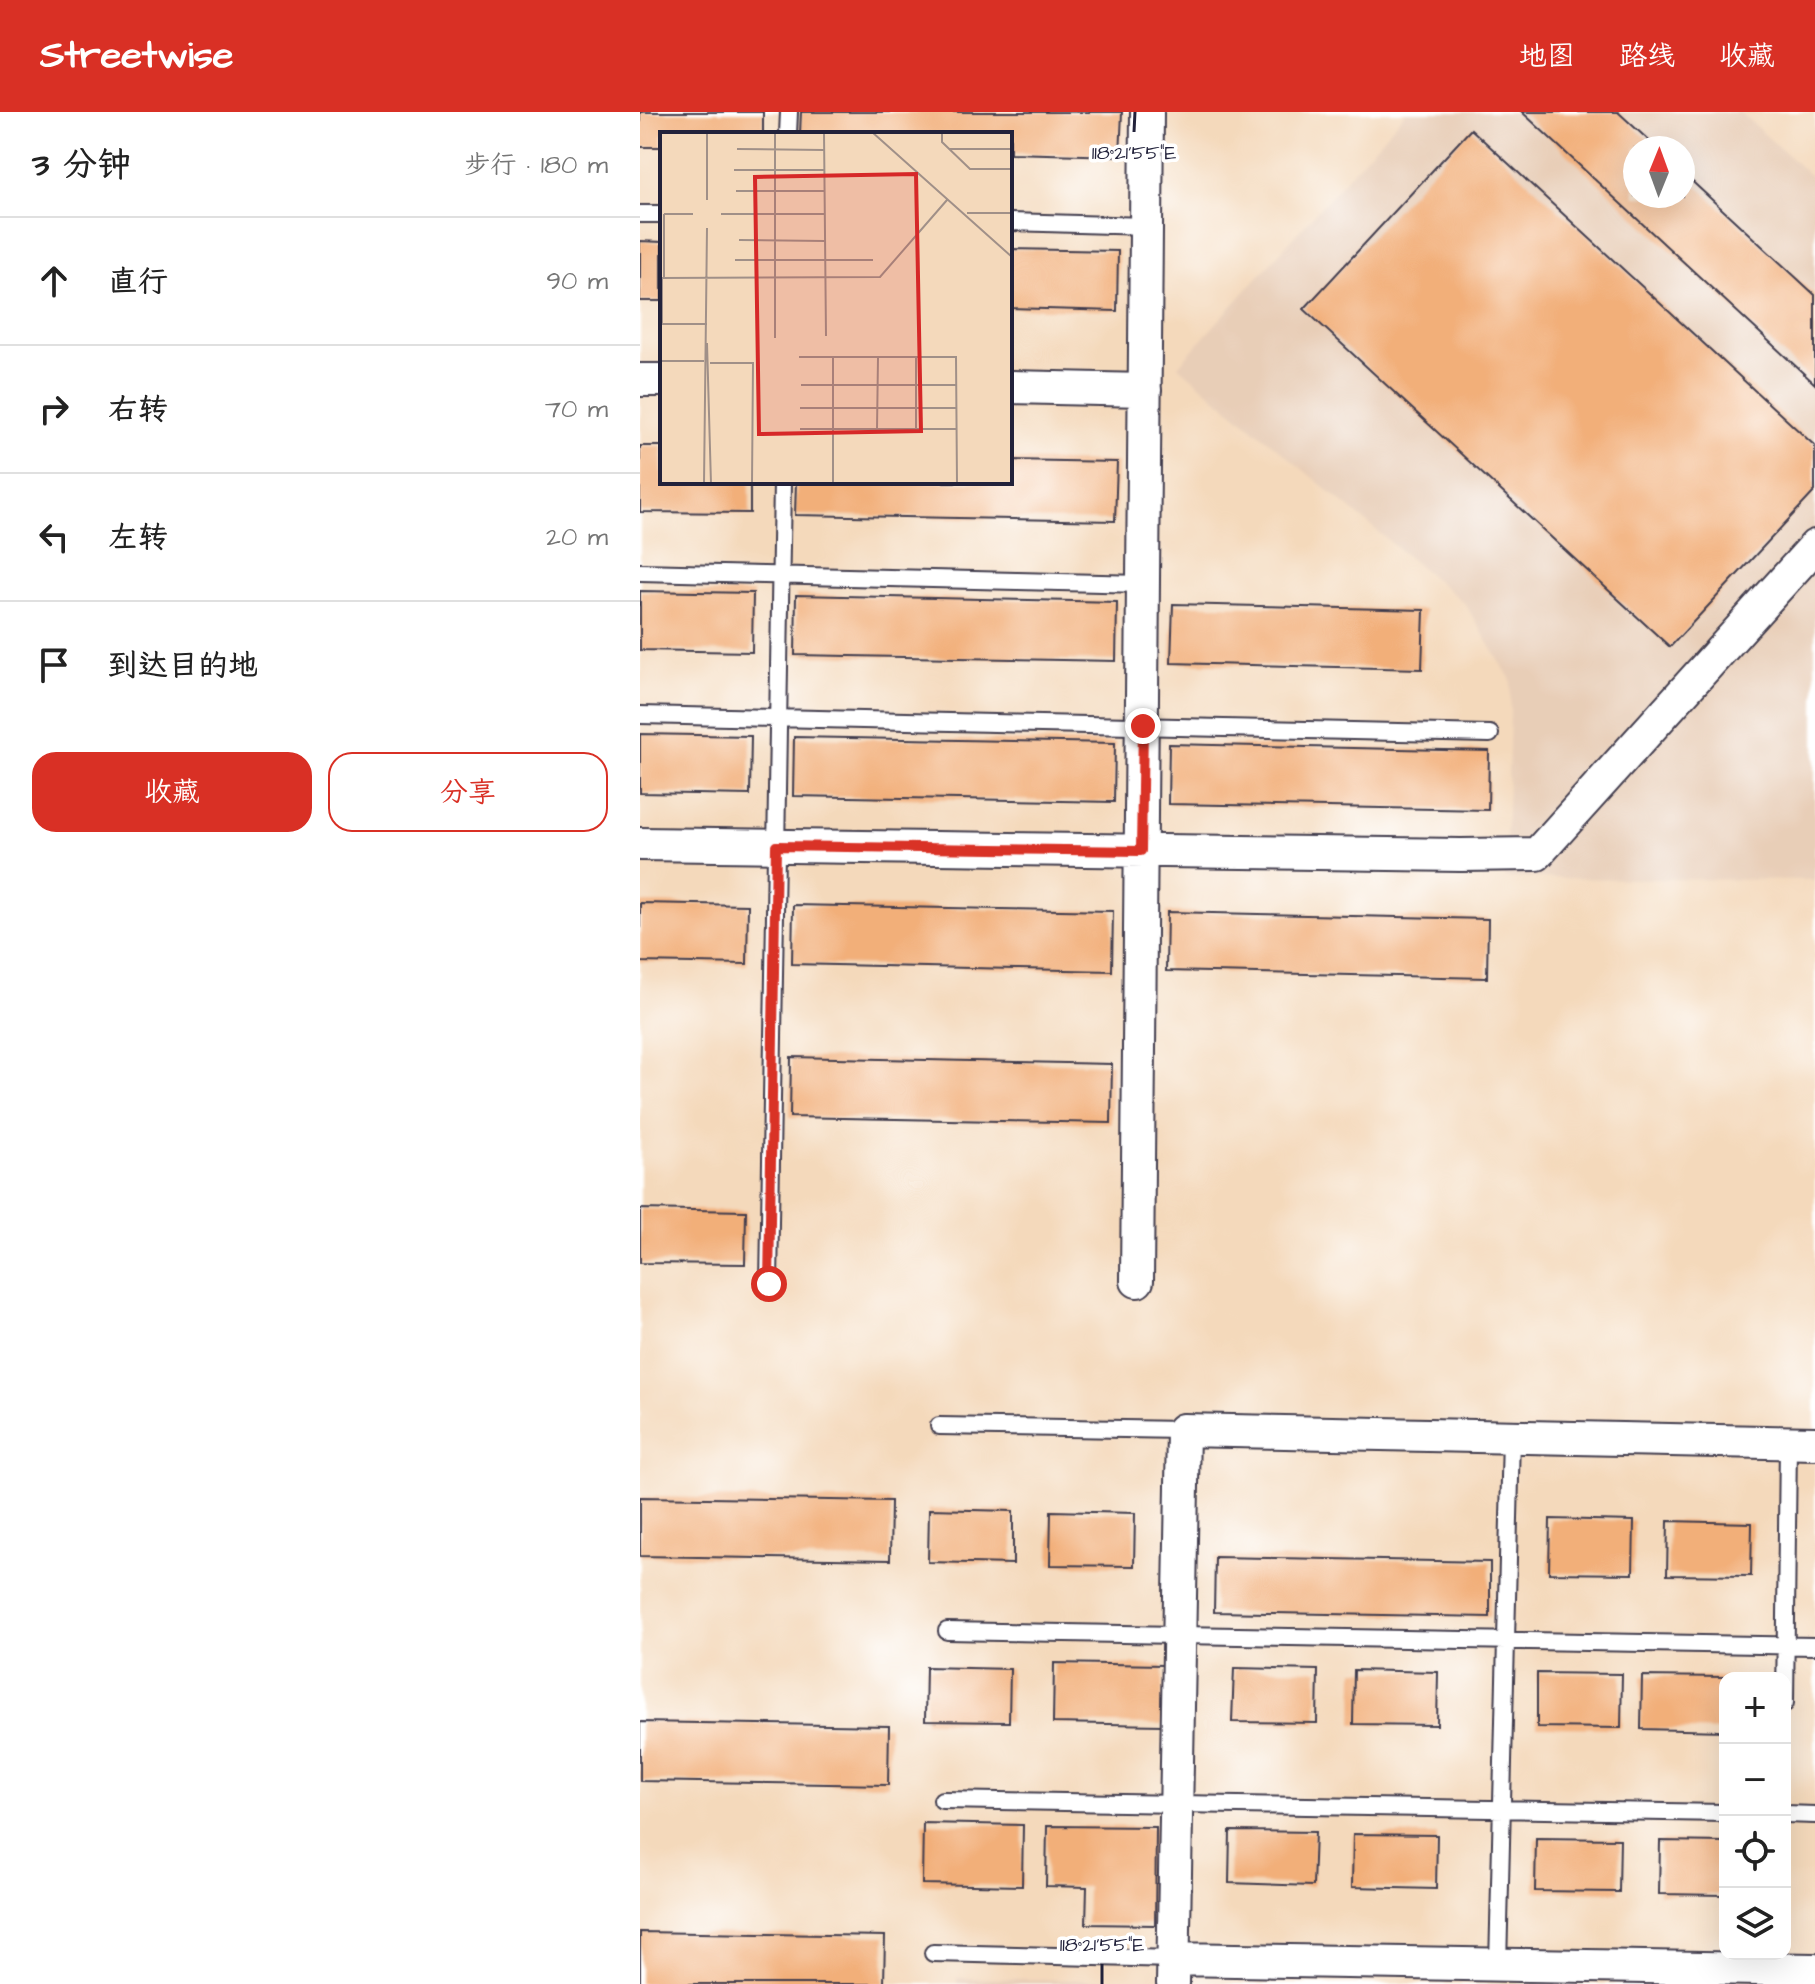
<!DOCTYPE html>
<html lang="zh">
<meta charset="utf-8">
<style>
body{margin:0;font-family:"Architects Daughter","LXGW WenKai TC",sans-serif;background:#f2f2f2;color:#222}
.controls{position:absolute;right:24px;bottom:24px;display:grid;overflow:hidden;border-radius:16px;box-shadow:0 8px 32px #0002}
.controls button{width:72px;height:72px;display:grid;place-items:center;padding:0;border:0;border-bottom:2px solid #e0e0e0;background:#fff;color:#222;font:40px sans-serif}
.compass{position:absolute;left:983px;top:24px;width:72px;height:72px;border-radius:50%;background:#fff;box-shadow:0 8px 32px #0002;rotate:1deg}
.stop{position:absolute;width:24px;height:24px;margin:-18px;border:6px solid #d93025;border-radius:50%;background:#fff}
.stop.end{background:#d93025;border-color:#fff;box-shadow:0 2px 8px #0008}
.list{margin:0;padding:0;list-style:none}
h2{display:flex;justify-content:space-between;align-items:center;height:104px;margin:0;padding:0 32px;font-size:34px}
h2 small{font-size:26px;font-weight:400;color:#767676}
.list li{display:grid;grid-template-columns:52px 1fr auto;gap:24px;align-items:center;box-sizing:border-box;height:128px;padding:0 32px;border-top:2px solid #e0e0e0}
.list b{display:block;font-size:30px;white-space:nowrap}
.list em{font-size:26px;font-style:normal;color:#767676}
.actions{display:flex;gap:16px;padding:24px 32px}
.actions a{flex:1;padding:18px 0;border:2px solid #d93025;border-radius:24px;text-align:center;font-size:28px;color:#d93025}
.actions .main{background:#d93025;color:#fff}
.icon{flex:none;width:44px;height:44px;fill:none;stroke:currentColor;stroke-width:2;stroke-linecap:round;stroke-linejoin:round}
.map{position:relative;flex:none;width:1175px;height:1872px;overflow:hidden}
header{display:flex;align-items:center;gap:48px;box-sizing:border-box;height:112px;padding:0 40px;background:#d93025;color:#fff}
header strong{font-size:38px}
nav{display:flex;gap:44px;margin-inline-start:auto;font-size:28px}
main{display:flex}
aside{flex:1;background:#fff}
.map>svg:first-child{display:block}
.built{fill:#e8ceb7;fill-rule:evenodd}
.building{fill:#f2af79}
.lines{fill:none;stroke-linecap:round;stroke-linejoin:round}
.lane-casing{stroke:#423d4e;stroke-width:20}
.street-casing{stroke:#423d4e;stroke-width:36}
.lane{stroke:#fff;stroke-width:16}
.street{stroke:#fff;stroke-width:32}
.route{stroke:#d93025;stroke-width:10}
.ticks{fill:none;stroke:#22223b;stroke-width:3}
.inset-road{fill:none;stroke:#a09088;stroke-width:2}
.view{fill:#d62828;fill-opacity:0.15;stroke:#d62828;stroke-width:4}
.inset-edge{fill:none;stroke:#22223b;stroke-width:4}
.ticks-label{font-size:20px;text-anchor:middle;fill:#22223b;stroke:#fff;stroke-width:7;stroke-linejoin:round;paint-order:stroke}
</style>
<header>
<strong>Streetwise</strong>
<nav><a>地图</a><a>路线</a><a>收藏</a></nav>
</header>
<main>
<aside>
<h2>3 分钟<small>步行 · 180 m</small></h2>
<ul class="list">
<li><svg class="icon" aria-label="ahead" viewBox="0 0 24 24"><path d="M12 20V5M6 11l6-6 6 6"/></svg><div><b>直行</b></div><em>90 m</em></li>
<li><svg class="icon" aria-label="right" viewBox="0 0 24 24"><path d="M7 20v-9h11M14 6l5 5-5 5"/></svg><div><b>右转</b></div><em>70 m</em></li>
<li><svg class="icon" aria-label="left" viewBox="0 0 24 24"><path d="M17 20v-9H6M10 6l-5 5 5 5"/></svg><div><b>左转</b></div><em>20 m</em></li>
<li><svg class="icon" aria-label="arrive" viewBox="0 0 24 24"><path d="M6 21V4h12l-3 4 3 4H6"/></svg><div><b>到达目的地</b></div></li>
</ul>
<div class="actions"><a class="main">收藏</a><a>分享</a></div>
</aside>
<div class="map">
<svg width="1175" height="1872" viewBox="0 0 1175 1872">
<rect width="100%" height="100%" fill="#fff"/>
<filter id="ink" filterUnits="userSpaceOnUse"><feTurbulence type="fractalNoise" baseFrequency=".0125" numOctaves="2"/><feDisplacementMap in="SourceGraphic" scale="16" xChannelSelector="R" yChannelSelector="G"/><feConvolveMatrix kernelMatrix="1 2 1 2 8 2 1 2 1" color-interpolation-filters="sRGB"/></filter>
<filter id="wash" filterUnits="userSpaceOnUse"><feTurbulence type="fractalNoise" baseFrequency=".006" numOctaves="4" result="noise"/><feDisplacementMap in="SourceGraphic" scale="32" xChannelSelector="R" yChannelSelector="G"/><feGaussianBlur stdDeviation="1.8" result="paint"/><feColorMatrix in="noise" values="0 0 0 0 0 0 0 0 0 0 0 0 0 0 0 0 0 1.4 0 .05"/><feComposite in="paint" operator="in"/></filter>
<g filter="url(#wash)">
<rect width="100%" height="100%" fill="#f4d9bb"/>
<path class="built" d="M766,0H1100L1175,68V768L865,766L871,568L825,492L538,254ZM995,36H1043V84H995Z
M317,1866L511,1869V1872H317Z"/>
<g id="blocks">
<path class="building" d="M0,0H123V22H22V35H0Z
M161,0H482L480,44L370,41V22H160Z
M882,0H978L1017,36H995V84H1043V61L1175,183V272Z
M831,17L1175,334V379L1030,535L664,197Z
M0,129L22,130V189H0Z
M370,137L478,139L477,199L370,196Z
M0,334H22V370H110V401L0,400Z
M370,348L477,350L475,409L155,403L156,370H370Z
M0,479L113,481L112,540L0,538Z
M156,483L477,490L476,549L155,543Z
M533,492L784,498L782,557L531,551Z
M0,622L111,624L110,683L0,681Z
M154,625L475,631L474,690L153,684Z
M529,632L849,639L848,698L528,692Z
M0,791L108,793L107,852L0,850Z
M153,793L473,799L472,859L152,852Z
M527,800L848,807L847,866L526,859Z
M151,945L472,952L471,1011L150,1005Z
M0,1097L106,1099L105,1152L0,1151Z
M0,1385L251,1389L250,1448L0,1444Z
M289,1397L373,1399V1452L288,1450Z
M411,1399L495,1401L494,1454L410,1453Z
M910,1407L994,1409L993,1462L909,1461Z
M1028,1409L1112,1411L1111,1464L1027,1463Z
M575,1445L850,1450V1505L574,1500Z
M414,1551L523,1553L522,1613L413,1611Z
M286,1555L370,1557L369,1610L285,1609Z
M594,1556L678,1558L677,1611L592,1610Z
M714,1558L798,1560L797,1613L713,1612Z
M897,1561L982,1562L981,1616L897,1615Z
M1002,1564L1085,1565V1619L1001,1617Z
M0,1610L249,1614L248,1673L0,1669Z
M283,1711L383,1713L382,1774L282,1772Z
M407,1714L516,1715L515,1813L446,1812L447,1775L406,1774Z
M590,1719L675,1720L673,1774L589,1771Z
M713,1722L797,1723L796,1777L712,1775Z
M896,1726L980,1727L979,1780L895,1779Z
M1020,1729L1085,1730V1783L1019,1782Z
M0,1820L245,1824L244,1872H0Z"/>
</g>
</g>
<g filter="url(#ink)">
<use href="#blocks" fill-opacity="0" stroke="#423d4e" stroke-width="2"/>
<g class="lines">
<g class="lane-casing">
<path id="lane" d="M148,22L149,0
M0,102H22
M370,110L506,114
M0,460L503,472
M0,603L850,622
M129,1172L142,370
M299,1314L543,1318
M307,1519L1175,1534
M1145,1591L1148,1331
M302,1688L1085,1701
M1145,1702L1175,1703
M293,1841L534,1847
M858,1853L871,1325"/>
</g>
<g class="street-casing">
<path id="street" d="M0,268H22
M370,275L505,278
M0,732L821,743L897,742L1175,434
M497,1169L507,0
M534,1847L1175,1858
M533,1872L543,1318L1175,1331"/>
</g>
<use href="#lane" class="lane"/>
<use href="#street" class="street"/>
</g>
</g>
<g class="lines" filter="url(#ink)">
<path class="route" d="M129,1172L136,734L501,739L503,614"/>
</g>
<path class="ticks" d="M494,20L495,0M462,1872V1852"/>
<g transform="translate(20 20)">
<rect width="352" height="352" fill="#f4d9bb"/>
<path class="inset-road" d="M47,0V68M115,0V206M164,0L166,204M212,0L352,125M282,0V10L310,37H352M77,17L164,18M289,17H352M74,38H164M76,59H165M307,81H352M4,82V146M4,82H33M61,82H165M79,108L165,109M75,128H213M0,146L220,145L287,68M2,146V192M0,192H47M47,211L51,352M139,225H296L297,352M256,225V297M0,229H44M50,231H93L92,352M141,253H296M140,276H296M140,297H296M217,297L218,225M44,352L47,96M173,352V225"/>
<path class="view" d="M256,42L261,299L99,302L95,45Z"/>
<rect width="352" height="352" class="inset-edge"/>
</g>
<g class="ticks-label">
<text x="494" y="47">118°21'55"E</text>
<text x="462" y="1839">118°21'55"E</text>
</g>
</svg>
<div class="controls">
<button>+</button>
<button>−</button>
<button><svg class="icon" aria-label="locate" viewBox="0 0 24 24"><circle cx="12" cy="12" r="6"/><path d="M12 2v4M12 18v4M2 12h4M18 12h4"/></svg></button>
<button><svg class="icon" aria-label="layers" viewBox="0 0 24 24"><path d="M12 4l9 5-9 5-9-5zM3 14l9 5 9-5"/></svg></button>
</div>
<svg class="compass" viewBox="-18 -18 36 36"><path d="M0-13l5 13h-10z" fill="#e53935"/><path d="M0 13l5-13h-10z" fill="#767676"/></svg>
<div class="stop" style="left:129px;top:1172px"></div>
<div class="stop end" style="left:503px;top:614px"></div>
</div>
</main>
